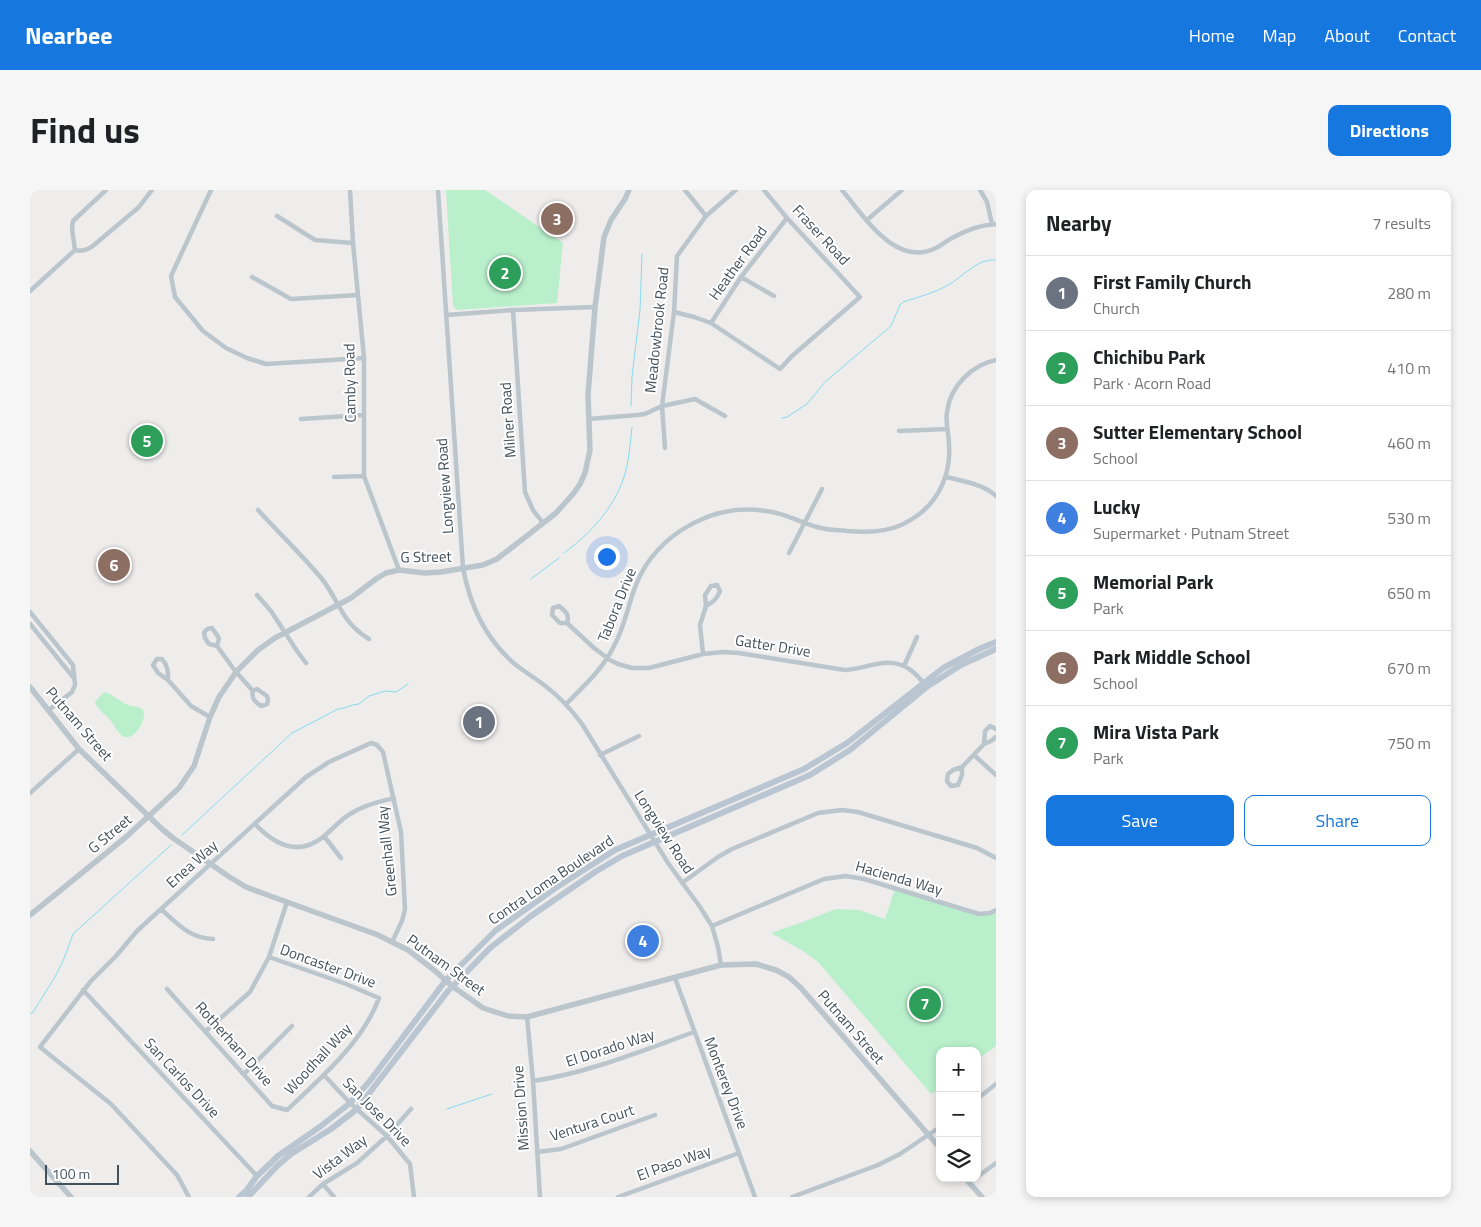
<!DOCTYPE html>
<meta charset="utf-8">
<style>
body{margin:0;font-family:"Titillium Web",sans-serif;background:#f6f6f6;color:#202124}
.controls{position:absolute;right:15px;bottom:15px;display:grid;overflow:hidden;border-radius:10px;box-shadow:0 2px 8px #0003}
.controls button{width:45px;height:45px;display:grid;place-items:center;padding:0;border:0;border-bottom:1px solid #e0e0e0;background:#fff;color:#202124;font:25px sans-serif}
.scale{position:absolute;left:15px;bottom:12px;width:74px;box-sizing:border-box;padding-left:5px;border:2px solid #44515a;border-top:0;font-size:14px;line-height:18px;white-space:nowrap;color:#44515a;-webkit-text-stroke:4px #fff;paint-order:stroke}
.you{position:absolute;left:576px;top:366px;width:18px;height:18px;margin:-12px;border:4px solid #fff;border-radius:50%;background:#1a73e8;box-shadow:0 0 0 8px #1a73e833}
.badge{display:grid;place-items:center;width:32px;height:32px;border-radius:50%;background:#1677df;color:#fff;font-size:16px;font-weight:700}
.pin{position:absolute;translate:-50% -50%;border:2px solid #fff;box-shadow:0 1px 5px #0006}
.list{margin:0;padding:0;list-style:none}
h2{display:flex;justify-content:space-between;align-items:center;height:65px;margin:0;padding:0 20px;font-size:21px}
h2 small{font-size:16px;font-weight:400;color:#757577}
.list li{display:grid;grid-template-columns:32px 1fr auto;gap:15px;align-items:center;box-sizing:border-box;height:75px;padding:0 20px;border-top:1px solid #e0e0e0}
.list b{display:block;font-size:19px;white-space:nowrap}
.list p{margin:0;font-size:16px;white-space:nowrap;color:#757577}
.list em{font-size:16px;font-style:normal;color:#757577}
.actions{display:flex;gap:10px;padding:15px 20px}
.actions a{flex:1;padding:11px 0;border:1px solid #1677df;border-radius:10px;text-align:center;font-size:18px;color:#1677df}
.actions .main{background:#1677df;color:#fff}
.icon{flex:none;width:28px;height:28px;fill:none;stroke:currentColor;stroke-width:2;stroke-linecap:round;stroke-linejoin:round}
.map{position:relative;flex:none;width:966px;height:1007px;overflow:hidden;border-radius:10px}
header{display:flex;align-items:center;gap:30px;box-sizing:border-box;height:70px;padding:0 25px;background:#1677df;color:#fff}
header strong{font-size:24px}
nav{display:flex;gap:28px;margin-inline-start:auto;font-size:18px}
.intro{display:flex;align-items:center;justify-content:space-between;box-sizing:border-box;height:120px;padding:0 30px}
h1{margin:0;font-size:35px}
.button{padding:12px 22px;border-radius:10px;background:#1677df;color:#fff;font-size:18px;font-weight:700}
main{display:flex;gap:30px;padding:0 30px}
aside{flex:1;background:#fff;border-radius:10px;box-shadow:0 2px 8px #0003}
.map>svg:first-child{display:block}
.green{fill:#b9efcb}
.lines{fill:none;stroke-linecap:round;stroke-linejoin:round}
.stream{stroke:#85dbec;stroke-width:1}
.minor{stroke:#bac5cc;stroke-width:4.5}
.tertiary{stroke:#bac5cc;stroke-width:5.5}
.secondary{stroke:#b9c6d1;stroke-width:6}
.labels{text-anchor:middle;stroke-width:4;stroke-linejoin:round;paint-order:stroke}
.street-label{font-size:15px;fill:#44515a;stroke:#fff}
</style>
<header>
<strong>Nearbee</strong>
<nav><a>Home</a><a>Map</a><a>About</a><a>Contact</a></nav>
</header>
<div class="intro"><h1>Find us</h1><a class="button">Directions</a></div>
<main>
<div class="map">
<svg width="966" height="1007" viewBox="0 0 966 1007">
<rect width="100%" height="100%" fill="#efecec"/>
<path class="green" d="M416,0H455L533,53L527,113L427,120L423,116Z
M74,502C83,504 90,512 98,515C103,517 110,516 113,520C118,529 103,553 92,546C88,542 84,535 80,530C75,524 67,519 65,512Z
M865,699L949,724L966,720V856L947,870V861H910V898L901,904L788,772L773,761L741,743L770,733L806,719L829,720L855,729Z"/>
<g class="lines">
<path class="stream" d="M601,216L602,187L610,120L612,64
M752,228L757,227L777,214L795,192L861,136L870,115L873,112C888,107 905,103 918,95C933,87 947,68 966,70
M534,363C560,344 584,318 594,287C599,272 600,253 602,237
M501,389L529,368
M152,645L262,543L308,519C316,519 321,514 329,514L339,506L355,501L366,502L378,494
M0,824L3,822L25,787L33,771L43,744L141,655
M417,919L462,904"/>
<path class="minor" d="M181,0L141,86L145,107L173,141L196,158L217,168L236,174L334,168
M320,0L323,53L334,168V286L369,380
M408,0L433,378C440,416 456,450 486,475C495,482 505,488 514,495C529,506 541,519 552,534L638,673L670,717L682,736L688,757L691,775
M655,0L676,26
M812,0C834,26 865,78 906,58C912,55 916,51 922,48C936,40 950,35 966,34
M950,0L957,12L962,34
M247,26L285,50L323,53
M837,30L872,0
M45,60C52,62 59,59 64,55L109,17L122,0
M45,60L42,39L43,31L76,0
M222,87L261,109L328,105
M711,87L744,106
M0,101L45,60
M483,120L495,302L503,320L513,333
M644,122L664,127L681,133L750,179L762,166L830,107L757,28L734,0
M416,125L483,120L565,117
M681,133L711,87L757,28
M271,229L333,225
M559,229L607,225L615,224L632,216L665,209L695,226
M869,241L917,239
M635,258L632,216L644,122L647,66L676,26L706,0
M304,287L334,286
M916,287C932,291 954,294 966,306
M228,320C249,343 272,365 292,389C310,412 311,432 339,449
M759,363L792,299
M227,405L241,421L267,461L276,473
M0,422L43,475L45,495L42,502L19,520
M537,433H530L522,425L523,418L529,416C535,421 540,424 537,433L564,458L580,470L588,474L602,478H619L673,464L693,462L709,463L815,480C837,479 858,465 879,479C886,483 890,490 896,495
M0,434L43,487
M187,456L189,448L182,438C178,438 176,439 174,443L175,448L179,454L187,456L206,482L223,501
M673,464L670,435L676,416L675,405L681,396L687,395L690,401C687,409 683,412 676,416
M874,476L887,447
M138,490C138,481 138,476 132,469H127L123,475L128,483L138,490L161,516L180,527
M227,499L237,506L238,511L237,514L231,516C225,512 221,508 223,501Z
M536,514C554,496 573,479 584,456C593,440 597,421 603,403C611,378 628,356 650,341C676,324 706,316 736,321C755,323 769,332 787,337C796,340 807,340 817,341C843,343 866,342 888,325C910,309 921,282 919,255C919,244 915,233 917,222C920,196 942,175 966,170
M954,554L955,541L960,536L966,539
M570,565L609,546
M944,565L966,585
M932,577V585L928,595L921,596L917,591L918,584L923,580L932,577L954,554L961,551L966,547
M0,603L49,559
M225,634C244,654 268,667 293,647C303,639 310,630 320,624C334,615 349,612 364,608
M294,646L311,668
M652,693L688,667L702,659L788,623L812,620L828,622L947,658L966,668
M131,719C148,734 159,748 183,749
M682,736L794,689L816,686L834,689L949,724L960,723L966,720
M645,788L725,1007
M137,799L242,916L257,920C291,888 333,852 349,808L316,794L239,767
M53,800L227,986
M497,827L503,891L510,1007
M176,841L220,802L239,767L257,712
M214,884L262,836
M294,885L320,913L357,946L380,974L384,1007
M503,891C558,883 611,861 664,842
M947,909L966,894
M507,962L531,959L625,925
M947,987L966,973
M293,994L304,1007
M159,1007L147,985L81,914L10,857L61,791L86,766L107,741L131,719L276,587L299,572L341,553L347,555L353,562L371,642L375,719L372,731L362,752
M279,1007L293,994L327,973L357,946L381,919
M588,1007L709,963
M762,1007L848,975L870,964L910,937"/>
<path class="tertiary" d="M0,497L49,559L132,639L143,648L198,686L216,697L232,703L348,745L378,760L404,780L422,796L453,818L478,826L497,827L691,775L726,774L746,780L759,787L771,798L910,958
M0,725L96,647L149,598L164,576L180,527L189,507L206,482L228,460L245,448L321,408L346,389L356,383L369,380L395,383L411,382L453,375L467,369L526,323L543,304L550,294L555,283L560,260L558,205L565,117L574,47L581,30L595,9L599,0
M0,961L41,1007
M935,988L952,1007"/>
<path class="secondary" d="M209,1007L216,1001L227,986L248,966L291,936L320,913L339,892L416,790L465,741L524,699L585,660L774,579L817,553L913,478L949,459L966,452
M218,1007L247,976L261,964L301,939L327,919L418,801L460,758L501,726L565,682L592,666L780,585L820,560L898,496L931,475L966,459"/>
</g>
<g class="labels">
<g class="street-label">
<text transform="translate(791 45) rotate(47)" y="5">Fraser Road</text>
<text transform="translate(708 73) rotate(-54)" y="5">Heather Road</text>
<text transform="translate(627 140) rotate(-84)" y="5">Meadowbrook Road</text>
<text transform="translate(320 193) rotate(-91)" y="5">Camby Road</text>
<text transform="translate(478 230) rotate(-94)" y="5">Milner Road</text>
<text transform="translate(415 296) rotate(-94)" y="5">Longview Road</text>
<text transform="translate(396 367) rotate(-1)" y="5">G Street</text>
<text transform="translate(587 415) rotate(-68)" y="5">Tabora Drive</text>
<text transform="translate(743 456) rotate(9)" y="5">Gatter Drive</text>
<text transform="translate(49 534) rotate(49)" y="5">Putnam Street</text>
<text transform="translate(634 642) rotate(57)" y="5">Longview Road</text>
<text transform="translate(80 644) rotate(-40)" y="5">G Street</text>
<text transform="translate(357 661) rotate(-96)" y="5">Greenhall Way</text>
<text transform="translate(162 674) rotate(-42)" y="5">Enea Way</text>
<text transform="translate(869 688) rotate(16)" y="5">Hacienda Way</text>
<text transform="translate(521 690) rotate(-34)" y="5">Contra Loma Boulevard</text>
<text transform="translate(416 775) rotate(36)" y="5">Putnam Street</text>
<text transform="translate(298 776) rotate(20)" y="5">Doncaster Drive</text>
<text transform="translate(821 837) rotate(49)" y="5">Putnam Street</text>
<text transform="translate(204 854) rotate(48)" y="5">Rotherham Drive</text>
<text transform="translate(580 858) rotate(-18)" y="5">El Dorado Way</text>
<text transform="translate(288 869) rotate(-47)" y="5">Woodhall Way</text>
<text transform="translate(152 888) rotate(47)" y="5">San Carlos Drive</text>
<text transform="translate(696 893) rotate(69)" y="5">Monterey Drive</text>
<text transform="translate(491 918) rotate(-94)" y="5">Mission Drive</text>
<text transform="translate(347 922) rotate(45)" y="5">San Jose Drive</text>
<text transform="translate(562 933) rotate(-18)" y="5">Ventura Court</text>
<text transform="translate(310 967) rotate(-37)" y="5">Vista Way</text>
<text transform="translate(644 973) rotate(-20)" y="5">El Paso Way</text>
</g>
</g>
</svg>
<div class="controls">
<button>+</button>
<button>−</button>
<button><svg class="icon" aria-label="layers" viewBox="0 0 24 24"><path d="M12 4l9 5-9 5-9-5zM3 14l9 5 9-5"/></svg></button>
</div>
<div class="scale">100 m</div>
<div class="you"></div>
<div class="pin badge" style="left:449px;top:532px;background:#6b7280">1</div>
<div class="pin badge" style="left:475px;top:83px;background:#2e9e5b">2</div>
<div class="pin badge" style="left:527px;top:29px;background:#8d6e63">3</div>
<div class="pin badge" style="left:613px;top:751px;background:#3f7fe0">4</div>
<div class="pin badge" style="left:117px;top:251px;background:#2e9e5b">5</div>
<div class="pin badge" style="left:84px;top:375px;background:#8d6e63">6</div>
<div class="pin badge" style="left:895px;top:814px;background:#2e9e5b">7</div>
</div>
<aside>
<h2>Nearby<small>7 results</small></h2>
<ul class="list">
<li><span class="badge" style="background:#6b7280">1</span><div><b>First Family Church</b><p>Church</p></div><em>280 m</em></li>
<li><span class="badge" style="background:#2e9e5b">2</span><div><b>Chichibu Park</b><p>Park · Acorn Road</p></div><em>410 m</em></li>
<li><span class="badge" style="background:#8d6e63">3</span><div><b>Sutter Elementary School</b><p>School</p></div><em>460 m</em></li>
<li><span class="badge" style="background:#3f7fe0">4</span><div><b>Lucky</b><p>Supermarket · Putnam Street</p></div><em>530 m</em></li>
<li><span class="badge" style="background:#2e9e5b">5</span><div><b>Memorial Park</b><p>Park</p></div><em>650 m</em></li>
<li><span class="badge" style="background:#8d6e63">6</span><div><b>Park Middle School</b><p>School</p></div><em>670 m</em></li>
<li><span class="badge" style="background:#2e9e5b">7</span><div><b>Mira Vista Park</b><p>Park</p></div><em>750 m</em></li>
</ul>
<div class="actions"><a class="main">Save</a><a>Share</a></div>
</aside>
</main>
